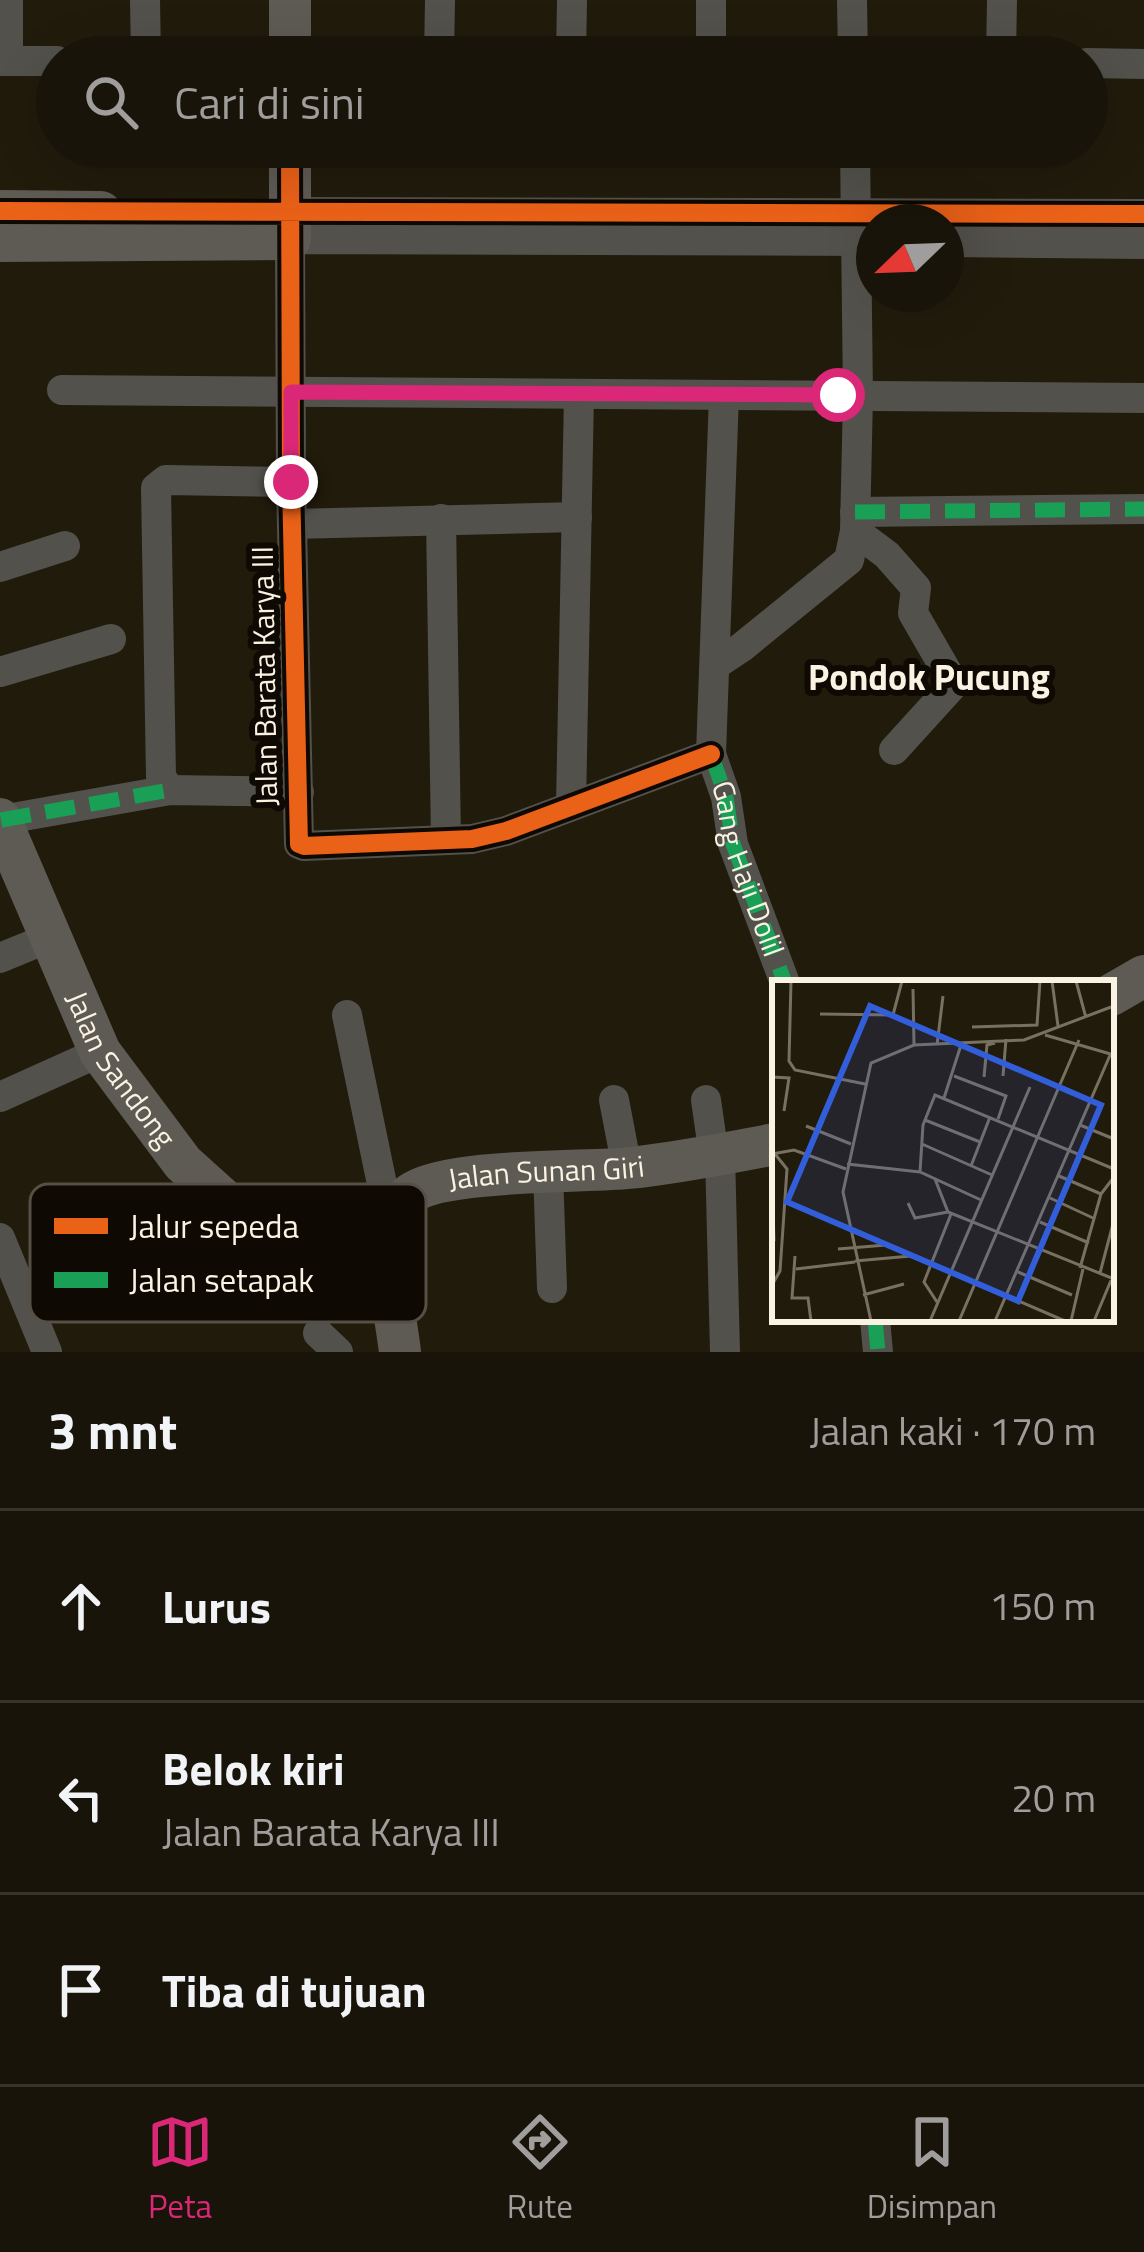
<!DOCTYPE html>
<html lang="id">
<meta charset="utf-8">
<style>
body{margin:0;font-family:"Titillium Web",sans-serif;background:#221d12;color:#f1f3f6}
.compass{position:absolute;left:856px;top:204px;width:108px;height:108px;border-radius:50%;background:#191409;box-shadow:0 12px 48px #0002;rotate:247deg}
.stop{position:absolute;width:36px;height:36px;margin:-27px;border:9px solid #db2777;border-radius:50%;background:#fff}
.stop.end{background:#db2777;border-color:#fff;box-shadow:0 3px 12px #0008}
.list{margin:0;padding:0;list-style:none}
h2{display:flex;justify-content:space-between;align-items:center;height:156px;margin:0;padding:0 48px;font-size:51px}
h2 small{font-size:39px;font-weight:400;color:#9f9e9c}
.list li{display:grid;grid-template-columns:78px 1fr auto;gap:36px;align-items:center;box-sizing:border-box;height:192px;padding:0 48px;border-top:3px solid #37332a}
.list b{display:block;font-size:45px;white-space:nowrap}
.list p{margin:0;font-size:39px;white-space:nowrap;color:#9f9e9c}
.list em{font-size:39px;font-style:normal;color:#9f9e9c}
.icon{flex:none;width:66px;height:66px;fill:none;stroke:currentColor;stroke-width:2;stroke-linecap:round;stroke-linejoin:round}
.map{position:relative;flex:none;width:1144px;height:1352px;overflow:hidden}
.search{position:absolute;background:#191409;box-shadow:0 12px 48px #0002;left:36px;right:36px;top:36px;height:132px;display:flex;align-items:center;gap:30px;box-sizing:border-box;padding:0 42px;border-radius:66px;color:#9f9e9c;font-size:45px}
.sheet{height:732px;background:#191409}
nav{display:flex;justify-content:space-around;align-items:center;box-sizing:border-box;height:168px;border-top:3px solid #37332a;background:#191409;font-size:33px;color:#9f9e9c}
nav a{display:grid;justify-items:center;gap:6px}
nav .on{color:#db2777}
.map>svg:first-child{display:block}
.lines{fill:none;stroke-linecap:round;stroke-linejoin:round}
.street{stroke:#52514b;stroke-width:30}
.secondary{stroke:#5e5b54;stroke-width:42}
.quiet{stroke:#1a9f57;stroke-width:15;stroke-dasharray:30 15;stroke-linecap:butt}
.cycleway-casing{stroke:#0e0902;stroke-width:26}
.cycleway{stroke:#ea6118;stroke-width:18}
.route{stroke:#db2777;stroke-width:15}
.labels{text-anchor:middle;stroke-width:12;stroke-linejoin:round;paint-order:stroke}
.street-label{font-size:30px;fill:#faf3e3;stroke:#0e0902}
.quarter-label{font-size:36px;font-weight:bold;fill:#faf3e3;stroke:#0e0902}
.inset-road{fill:none;stroke:#787162;stroke-width:3}
.view{fill:#335ed9;fill-opacity:0.15;stroke:#335ed9;stroke-width:6}
.inset-edge{fill:none;stroke:#faf3e3;stroke-width:6}
.key{fill:#0e0902;stroke:#554f46;stroke-width:3}
.key-label{font-size:33px;fill:#faf3e3}
</style>
<div class="map">
<svg width="1144" height="1352" viewBox="0 0 1144 1352">
<rect width="100%" height="100%" fill="#211b0c"/>
<g class="lines">
<g class="street">
<path d="M145,0L146,57"/>
<path d="M711,0V57"/>
<path d="M852,0L853,57"/>
<path d="M439,57L440,0"/>
<path d="M571,57L572,0"/>
<path d="M1001,57L1002,0"/>
<path d="M0,61H57"/>
<path d="M8,61V0"/>
<path d="M1087,63L1144,64"/>
<path d="M290,212L1144,214"/>
<path d="M946,242L1144,244"/>
<path d="M62,390L1144,398"/>
<path id="s1" d="M724,395L711,754L726,797L733,844L785,983"/>
<path d="M855,512L1144,509"/>
<path d="M441,519L446,840"/>
<path d="M292,524L577,517"/>
<path d="M855,531L887,555L916,588L913,613L954,684L894,750"/>
<path d="M0,567L65,546"/>
<path d="M715,665L742,647L849,560L855,531L858,396L855,147"/>
<path d="M0,672L111,639"/>
<path d="M711,754L506,831L472,839L304,846L299,844L291,482L290,239L874,241"/>
<path d="M170,790L161,777L156,488L166,480L291,482"/>
<path d="M571,806L579,394"/>
<path d="M1,820L170,790L299,792"/>
<path d="M0,958L51,937"/>
<path d="M347,1015L383,1189L378,1208"/>
<path d="M0,1097L100,1052"/>
<path d="M614,1100L627,1168"/>
<path d="M706,1100L714,1156"/>
<path d="M720,1154L725,1352"/>
<path d="M548,1171L552,1288"/>
<path d="M0,1238L47,1352"/>
<path d="M875,1319L878,1352"/>
<path d="M318,1333L338,1352"/>
</g>
<g class="secondary">
<path d="M290,57V0"/>
<path d="M0,211L101,212"/>
<path d="M0,241L290,239V147"/>
<path id="s2" d="M0,819L100,1052L183,1163L233,1208L277,1224L378,1208L397,1214"/>
<path d="M1111,995L1144,976"/>
<path id="s3" d="M400,1352C395,1308 376,1237 405,1199C430,1167 585,1173 629,1168C678,1163 727,1153 775,1144"/>
</g>
<path class="quiet" d="M855,512L1144,509
M711,754L726,797L733,844L785,983
M1,820L170,790
M875,1319L878,1352"/>
<g class="cycleway-casing">
<path id="cycleway" d="M290,147L291,482L299,844L304,846L472,839L506,831L711,754
M0,211L1144,214"/>
</g>
<use href="#cycleway" class="cycleway"/>
</g>
<g class="lines">
<path class="route" d="M291,482V392L838,395"/>
</g>
<g class="labels">
<g class="street-label">
<text transform="translate(265 676) rotate(-91)" y="10">Jalan Barata Karya III</text>
<text dy="10" stroke="none"><textPath href="#s1" startOffset="480">Gang Haji Dolil</textPath></text>
<text dy="10" stroke="none"><textPath href="#s2" startOffset="279">Jalan Sandong</textPath></text>
<text dy="10" stroke="none"><textPath href="#s3" startOffset="303">Jalan Sunan Giri</textPath></text>
</g>
<g class="quarter-label">
<text x="929" y="690">Pondok Pucung</text>
</g>
</g>
<g transform="translate(772 980)">
<rect width="342" height="342" fill="#211b0c"/>
<path class="inset-road" d="M19,1L17,81L23,90L93,104M280,1L286,46M304,1L314,38M141,9L142,65M48,34L121,35L130,1M200,47L265,45L268,1M273,55L342,75M165,65L171,16M182,96L234,116L226,139M231,96L234,59M0,97L17,98L12,131M212,97L215,65L223,63M172,118L189,65M153,140L208,162M308,145L342,159M34,146L79,164M150,164L220,195M0,174L22,170L74,189M75,184L148,192L209,220M199,186L218,137M148,192L151,145L163,115L342,189M287,196L329,214M163,199L176,232L342,299M0,200L2,261M278,218L321,238M136,223L143,238L176,232M268,242L317,263M66,269L114,265M23,276L20,318H36L39,341M83,281L139,276M308,288L329,214L342,197M24,289L83,282M246,292L300,315M328,293L342,240M0,305L8,291L15,189L3,174M91,315L132,304M235,316L293,341M165,322L152,302L179,234M99,341L71,212L99,83L142,65L252,60L339,27M158,341L258,107M187,341L307,60M223,341L339,73M299,341L311,289M322,341L340,298"/>
<path class="view" d="M98,26L329,125L246,321L15,222Z"/>
<rect width="342" height="342" class="inset-edge"/>
</g>
<rect x="30" y="1184" width="396" height="138" rx="18" class="key"/>
<rect x="54" y="1218" width="54" height="16" fill="#ea6118"/>
<rect x="54" y="1272" width="54" height="16" fill="#1a9f57"/>
<g class="key-label">
<text x="129" y="1238">Jalur sepeda</text>
<text x="129" y="1292">Jalan setapak</text>
</g>
</svg>
<svg class="compass" viewBox="-18 -18 36 36"><path d="M0-13l5 13h-10z" fill="#e53935"/><path d="M0 13l5-13h-10z" fill="#9f9e9c"/></svg>
<div class="stop" style="left:838px;top:395px"></div>
<div class="stop end" style="left:291px;top:482px"></div>
<div class="search"><svg class="icon" aria-label="search" viewBox="0 0 24 24"><circle cx="10" cy="10" r="6"/><path d="M15 15l6 6"/></svg>Cari di sini</div>
</div>
<section class="sheet">
<h2>3 mnt<small>Jalan kaki · 170 m</small></h2>
<ul class="list">
<li><svg class="icon" aria-label="ahead" viewBox="0 0 24 24"><path d="M12 20V5M6 11l6-6 6 6"/></svg><div><b>Lurus</b></div><em>150 m</em></li>
<li><svg class="icon" aria-label="left" viewBox="0 0 24 24"><path d="M17 20v-9H6M10 6l-5 5 5 5"/></svg><div><b>Belok kiri</b><p>Jalan Barata Karya III</p></div><em>20 m</em></li>
<li><svg class="icon" aria-label="arrive" viewBox="0 0 24 24"><path d="M6 21V4h12l-3 4 3 4H6"/></svg><div><b>Tiba di tujuan</b></div></li>
</ul>
</section>
<nav>
<a class="on"><svg class="icon" aria-label="map" viewBox="0 0 24 24"><path d="M3 6l6-2 6 2 6-2v14l-6 2-6-2-6 2zM9 4v14M15 6v14"/></svg>Peta</a>
<a><svg class="icon" aria-label="directions" viewBox="0 0 24 24"><path d="M12 3l9 9-9 9-9-9zM9 14v-3h6M13 9l2 2-2 2"/></svg>Rute</a>
<a><svg class="icon" aria-label="saved" viewBox="0 0 24 24"><path d="M7 4h10v16l-5-4-5 4z"/></svg>Disimpan</a>
</nav>
